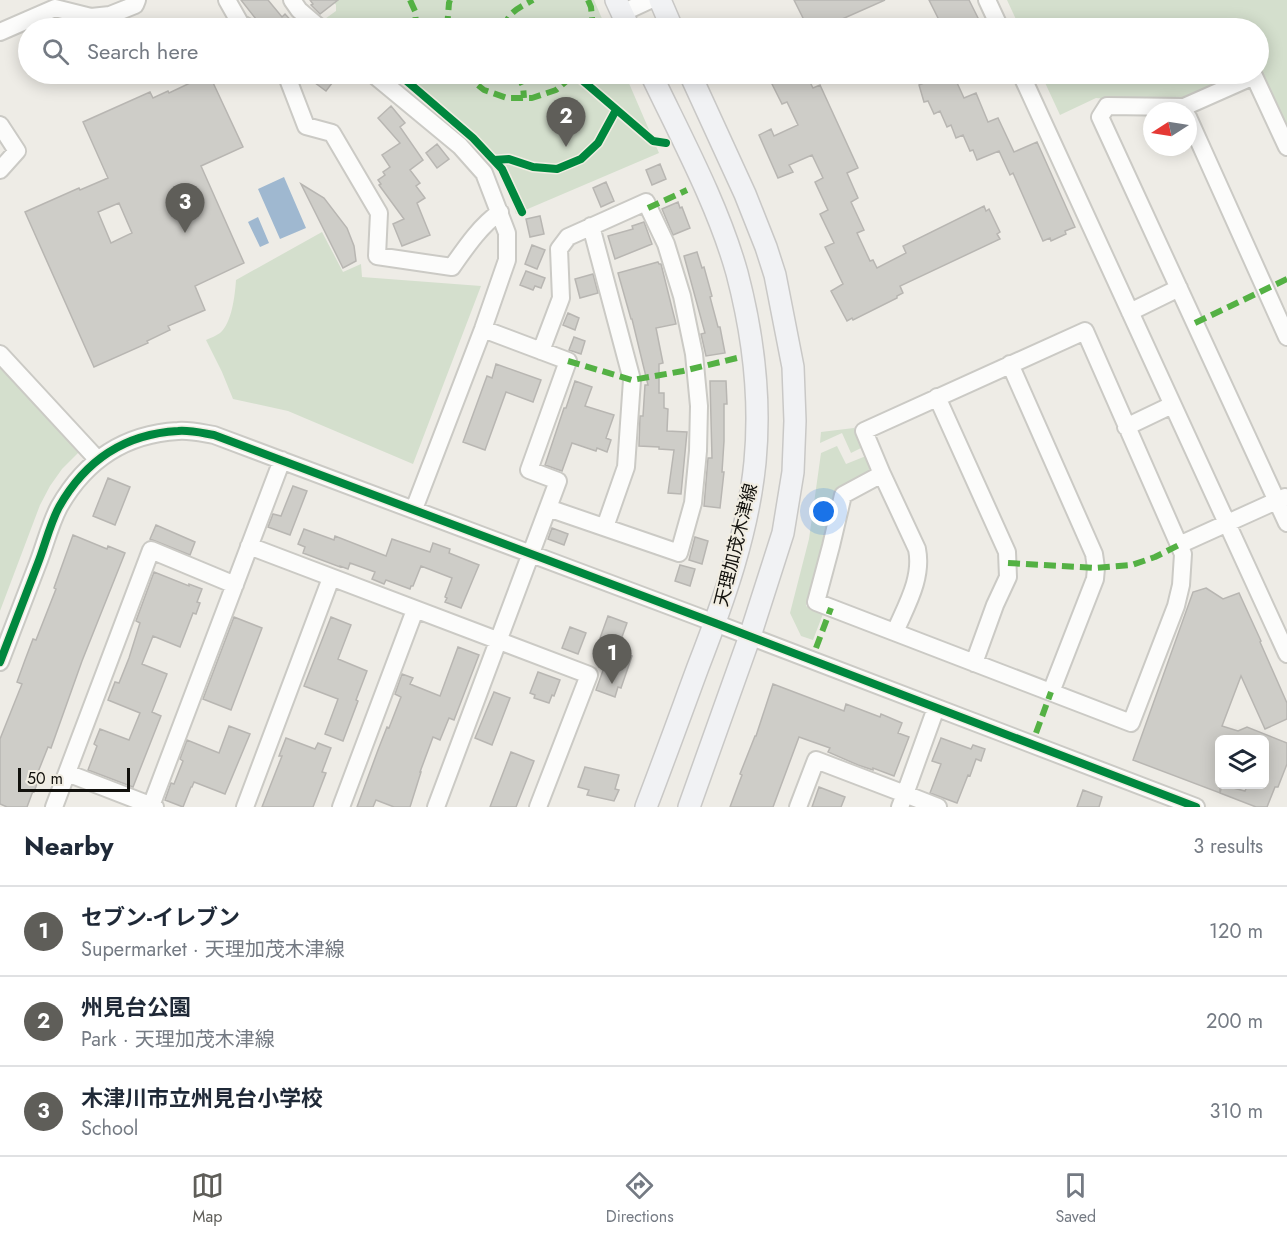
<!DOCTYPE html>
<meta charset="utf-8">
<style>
body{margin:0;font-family:Jost,"Noto Sans JP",sans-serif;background:#f6f6f7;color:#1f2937}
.controls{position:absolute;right:18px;bottom:18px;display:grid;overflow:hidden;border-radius:9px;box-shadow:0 3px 15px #0003}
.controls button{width:54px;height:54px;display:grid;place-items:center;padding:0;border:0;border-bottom:2px solid #e0e1e3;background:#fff;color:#1f2937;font:30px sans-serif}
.compass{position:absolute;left:1143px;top:102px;width:54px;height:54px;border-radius:50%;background:#fff;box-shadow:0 3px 15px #0003;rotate:258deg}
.scale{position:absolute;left:18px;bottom:15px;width:112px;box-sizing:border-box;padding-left:6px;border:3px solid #12110d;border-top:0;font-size:16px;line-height:21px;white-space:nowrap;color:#12110d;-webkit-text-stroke:4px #f1ede2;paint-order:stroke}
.you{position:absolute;left:824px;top:512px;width:21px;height:21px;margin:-15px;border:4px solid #fff;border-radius:50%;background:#1a73e8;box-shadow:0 0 0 9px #1a73e833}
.badge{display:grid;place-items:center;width:39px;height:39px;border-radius:50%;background:#5f5e59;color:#fff;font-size:20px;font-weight:700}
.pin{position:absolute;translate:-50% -50px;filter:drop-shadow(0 2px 3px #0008)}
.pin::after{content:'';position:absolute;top:32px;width:21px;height:18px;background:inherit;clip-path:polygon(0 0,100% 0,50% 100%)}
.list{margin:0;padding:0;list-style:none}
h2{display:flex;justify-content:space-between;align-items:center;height:78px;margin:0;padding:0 24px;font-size:26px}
h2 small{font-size:20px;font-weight:400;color:#747a83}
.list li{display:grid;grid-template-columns:39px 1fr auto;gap:18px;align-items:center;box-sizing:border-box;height:90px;padding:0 24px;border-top:2px solid #e0e1e3}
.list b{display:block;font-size:22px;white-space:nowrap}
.list p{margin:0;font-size:20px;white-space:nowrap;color:#747a83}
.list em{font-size:20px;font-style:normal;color:#747a83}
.icon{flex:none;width:33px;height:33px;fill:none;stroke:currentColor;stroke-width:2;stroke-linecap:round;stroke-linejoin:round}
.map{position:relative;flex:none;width:1287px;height:807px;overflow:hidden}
.search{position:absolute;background:#fff;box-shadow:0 3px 15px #0003;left:18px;right:18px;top:18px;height:66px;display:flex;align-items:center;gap:15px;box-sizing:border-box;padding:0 21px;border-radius:33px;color:#747a83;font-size:22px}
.sheet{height:348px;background:#fff}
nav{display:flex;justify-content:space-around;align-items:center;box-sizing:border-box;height:84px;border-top:2px solid #e0e1e3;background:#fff;font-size:16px;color:#747a83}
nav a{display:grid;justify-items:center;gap:3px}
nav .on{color:#5f5e59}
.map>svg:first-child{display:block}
.green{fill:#d4dfcd}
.water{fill:#9fb8d0}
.building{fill:#cecdc8;stroke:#b8b6b2;stroke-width:1.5;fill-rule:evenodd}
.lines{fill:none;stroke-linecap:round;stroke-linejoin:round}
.minor-casing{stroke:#cbcac5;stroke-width:20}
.major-casing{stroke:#c9c8c6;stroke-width:24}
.minor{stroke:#fcfcfb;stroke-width:16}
.major{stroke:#f1f2f4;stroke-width:21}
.quiet{stroke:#54b144;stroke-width:6;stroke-dasharray:12 6;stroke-linecap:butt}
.cycleway-casing{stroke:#f1ede2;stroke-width:11}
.cycleway{stroke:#00873e;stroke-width:8}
.labels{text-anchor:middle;stroke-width:4.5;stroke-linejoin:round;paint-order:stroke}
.street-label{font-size:18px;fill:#12110d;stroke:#f1ede2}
</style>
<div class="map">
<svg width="1287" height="807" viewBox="0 0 1287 807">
<rect width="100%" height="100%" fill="#eeece6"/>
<path class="green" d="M333,0H594L606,28H330L322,21L336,11V5Z
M1007,0H1287V125L1259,73L1258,28H1020Z
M390,74H625L659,153L516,214L509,191L494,164L471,141Z
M1041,74H1257L1175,105L1096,98L1060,115Z
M322,232L343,272L361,264L362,277L481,286L413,464L288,411L233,399L222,372L206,340C210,338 216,336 220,333C232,323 235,295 236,280Z
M0,366L81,450L62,469L50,486L40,505L0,611Z
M854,428L863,447L851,453L842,433L820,443L821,432Z
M837,446L846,464L866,456L871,464L868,472L838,487L829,530L806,606L823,614L813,640L801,636L790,613L809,539L821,453Z"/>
<path class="water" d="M284,177L306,228L280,239L258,189Z
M258,217L269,243L260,247L248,222Z"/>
<path class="building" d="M241,0H268L282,17L285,14L298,28H263Z
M310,0H338L320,14L311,5L313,4Z
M794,0H885L822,28H808Z
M929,0H969L983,28H943Z
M209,74L243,147L201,166L244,263L195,286L205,310L168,326L170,330L147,341L148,343L94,367L25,212L79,188L80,190L108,178L83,122L150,92L153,98L168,91L169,93ZM119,203L132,233L111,243L98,212Z
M303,74H339L326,91Z
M767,74H806L813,88L820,85L858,168L847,173L858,198L851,202L864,230L857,233L870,261L873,260L877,268L906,253L903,246L984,206L986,211L989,209L1000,232L997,234L1000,239L900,286L903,293L897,296V298L853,320L852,318L847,321L831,291L843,284L825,247L834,243L820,214L828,210L815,182L823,178L812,155L789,165L793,172L778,178L759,135L771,129L774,136L798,125L787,102L782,104Z
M946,74H953L964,98L976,93L988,122L998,118L1014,152L1037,142L1075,227L1065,231L1066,234L1051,241L1050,238L1043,241L1013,173L1010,175L999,151L977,160L973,150L970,151L963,135L956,138L951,125L947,127L940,111L934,114L928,101L924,102L919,85Z
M391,106L405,123L400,127L423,160L410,170L420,183L416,186L425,198L417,203L430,235L402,246L393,224L404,219L379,185L381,184L378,180L385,175L383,172L390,167L382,155L400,143L378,118Z
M437,144L449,159L437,168L426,153Z
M660,164L666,179L652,185L646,170Z
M606,182L614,201L601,207L593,188Z
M301,184L324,198L347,228L354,246L356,261L343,268Z
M678,202L680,208L682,207L690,228L673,235L662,209Z
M540,216L544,234L530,237L526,219Z
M644,222L652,244L615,259L608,236L633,229L632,226Z
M532,245L545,250L537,269L525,264Z
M697,252L702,268L704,267L712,296L710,297L718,327H720L725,353L706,356L701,334L705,333L684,256Z
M658,262L659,264H661L676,324L656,328L663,363L659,364V393H664V408L668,409L667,431L687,432L681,494L668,493L674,450L659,449V447L639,446L640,416H643L645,385H648L632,319H631L618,273Z
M526,271L545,278L541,288L535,286L533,290L520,285Z
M593,274L598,293L580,298L575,279Z
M568,313L579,318L575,330L563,325Z
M574,337L585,341L581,354L569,350Z
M496,364L541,380L533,402L506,392L485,450L463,442L487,376L492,378Z
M575,381L592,387L585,406L614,415L606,438L611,440L607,452L597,448L596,451L572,443L562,471L545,465L564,408H566Z
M710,381H726L727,404H724V441L722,472H724L720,508L704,506L708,458H712Z
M108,478L130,487L115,525L93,516Z
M293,486L307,491L290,535L268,527L273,514L281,516Z
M156,525L195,542L190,555L150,539Z
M552,528L568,534L564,545L548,539Z
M304,529L334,540L335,536L386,556L392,539L430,552L433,543L450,549L449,553L479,565L461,608L445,602L447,598L445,597L452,578L421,566L413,586H411L410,589L386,580L384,584L372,579L375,572L350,563L348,569L340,566V567L303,553L305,547L298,544Z
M73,535L107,549L108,546L125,553L82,661L51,748L48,747L38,772L41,773L34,792L33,791L27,807H7L0,804V739L22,684L17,682L25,660L33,639L36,640L56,589L54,588Z
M695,537L708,541L702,564L689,560Z
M680,565L695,569L690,586L675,581Z
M154,572L189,586V584L202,589L197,602L200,603L196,614L193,613L180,647L153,636L142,664L167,674L152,712L161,716L133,787L88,770L97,746L94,744L100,729L129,740L140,713L108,700L115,682L119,683L129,658L140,623L136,621Z
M1206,588L1223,599L1239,593L1261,641L1260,642L1287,703V719L1265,729L1241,676L1222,726L1238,731L1247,727L1287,743V764L1278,787H1275L1267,807H1256L1220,793L1222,785L1245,791L1248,784H1264V740H1220V793L1133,760L1193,592Z
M608,616L627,623L618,648L599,641Z
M234,617L262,628L231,710L203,699Z
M331,617L351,625L338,659L367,671L356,700L358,701L343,741L325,734L338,699L304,686Z
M570,627L586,633L578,654L562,648Z
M458,647L479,655L454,720L449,718L440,740L433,737L420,772H421L410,807H394L376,800L373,807H357L378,750L387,727L389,728L401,697L395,694L402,674L413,678L410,684L440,696Z
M611,648L632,656L621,688L618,687L615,697L596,690Z
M538,672L560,680L554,696L552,695L549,703L534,698L535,695L530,693Z
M773,684L844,711L846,704L880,717L881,714L902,723L898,733L909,737L894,776L873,768V770L858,765L828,752L830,748L799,737L773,807H730L742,775L740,774L755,736H756Z
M494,692L510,698L492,745L475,738Z
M229,726L250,734L225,794L194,782L192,787H191L183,807L165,800L171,783L174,784L183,761L180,759L187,740L219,753Z
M286,738L315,749L318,743L331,748L322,772L326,773L313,807H262L282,756H279Z
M941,738L971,749L973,745L985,749L981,761L976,759L970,776L968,775L957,803L930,793L941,764L932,761Z
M511,752L534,761L516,807H490Z
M585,767L619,775L615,789L619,790L614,801L587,795L589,790L578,787Z
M819,787L845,797L841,807H812Z
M1083,790L1102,797L1099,807H1077Z"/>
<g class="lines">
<g class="minor-casing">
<path id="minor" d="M227,0L240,23L249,28
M292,0L299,10L320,28
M987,0L1000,28
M622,13L650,0
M0,32L55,8L91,17L110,15L135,5L137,0
M286,74L306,126L332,133L379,213L377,256L452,267C466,247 480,226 500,212
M373,74L460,146L484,173L507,233V260L483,329L414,509
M1021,74L1287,654
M1188,117L1287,337
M0,125L17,151L0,170
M1287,147L1254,76L1184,107L1107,106L1100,117L1287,523
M591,226L632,380L626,467L605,527
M1130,312L1179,288
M1085,331L1183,554L1181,585L1176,606L1131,723L816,602L831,546L843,495L882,474L864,431Z
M541,351L561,298L559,249L568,237L646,202L666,244L682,296L694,354L699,406L698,451L693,503L679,553L548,508
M0,354L98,460
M1010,364L1094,554L1096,568L1095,579L1051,692
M937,397L1007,552L1008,577L995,605L974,663
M1126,427L1172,405
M882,474L917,549C923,578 906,606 895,632
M1179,545L1285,497
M249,546L589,675L538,807
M0,662C13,629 25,596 38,563C45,545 50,524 59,507C85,461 124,434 178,431C190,430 202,433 214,435L715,623L1196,807
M67,773L155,807
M151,806L282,460
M54,807L151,550L235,585
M245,807L331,578
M341,807L415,610
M436,807L558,481L529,470L568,361L483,329
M798,807L816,760L905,794L936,708
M900,807L905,794L938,807"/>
</g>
<g class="major-casing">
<path id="major" d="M616,0L629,28
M660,0L672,28
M646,807C664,760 681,713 698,667C724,600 748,533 755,462C761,399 753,334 737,273C718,205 681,137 651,74
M689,807L750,636L783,533L793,472L795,421L793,367L775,275L766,247L745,194L690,74"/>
</g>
<use href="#minor" class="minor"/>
<use href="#major" class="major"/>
<path class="quiet" d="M410,0L415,11L416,24
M588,0L591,7L593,28
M447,28L449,3L450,0
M503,28C510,11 517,9 533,0
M464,74L484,90L507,98H532L556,90L575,74
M517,74L523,86L524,98
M648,208L687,190
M1195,323L1287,279
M568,361L632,380L683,371L737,358
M1008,563L1096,568L1132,565L1155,557L1179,545
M816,648L831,608
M1036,733L1051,692"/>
<g class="cycleway-casing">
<path id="cycleway" d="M403,74L402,77L473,138L502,169L522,212
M575,74L653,141L666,143
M494,160L509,159L533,167L557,169L581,159L598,143L616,110
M0,662C13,629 25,596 38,563C45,545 50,524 59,507C85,461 124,434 178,431C190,430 202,433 214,435L715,623L1196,807"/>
</g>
<use href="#cycleway" class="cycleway"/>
</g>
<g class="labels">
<g class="street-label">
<text transform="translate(736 545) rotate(-76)" y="6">天理加茂木津線</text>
</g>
</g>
</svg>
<div class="controls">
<button><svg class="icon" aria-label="layers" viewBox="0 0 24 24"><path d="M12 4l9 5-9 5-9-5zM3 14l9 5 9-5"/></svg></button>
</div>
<svg class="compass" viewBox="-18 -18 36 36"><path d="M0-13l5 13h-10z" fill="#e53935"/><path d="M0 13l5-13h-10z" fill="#747a83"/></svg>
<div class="scale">50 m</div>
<div class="you"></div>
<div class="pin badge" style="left:612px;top:684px">1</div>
<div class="pin badge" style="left:566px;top:147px">2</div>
<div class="pin badge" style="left:185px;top:233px">3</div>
<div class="search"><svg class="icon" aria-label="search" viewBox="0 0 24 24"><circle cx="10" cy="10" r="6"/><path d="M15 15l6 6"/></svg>Search here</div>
</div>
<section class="sheet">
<h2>Nearby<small>3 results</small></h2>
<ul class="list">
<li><span class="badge">1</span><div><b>セブン-イレブン</b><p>Supermarket · 天理加茂木津線</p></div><em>120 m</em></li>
<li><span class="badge">2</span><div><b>州見台公園</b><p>Park · 天理加茂木津線</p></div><em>200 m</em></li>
<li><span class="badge">3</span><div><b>木津川市立州見台小学校</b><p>School</p></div><em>310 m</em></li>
</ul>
</section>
<nav>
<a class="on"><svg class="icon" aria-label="map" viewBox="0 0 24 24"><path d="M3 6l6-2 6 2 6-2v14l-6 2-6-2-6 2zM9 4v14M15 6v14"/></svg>Map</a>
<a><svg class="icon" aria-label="directions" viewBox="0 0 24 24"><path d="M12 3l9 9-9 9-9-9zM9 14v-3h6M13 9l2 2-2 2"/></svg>Directions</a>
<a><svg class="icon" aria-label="saved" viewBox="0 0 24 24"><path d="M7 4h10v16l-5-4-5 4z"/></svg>Saved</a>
</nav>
